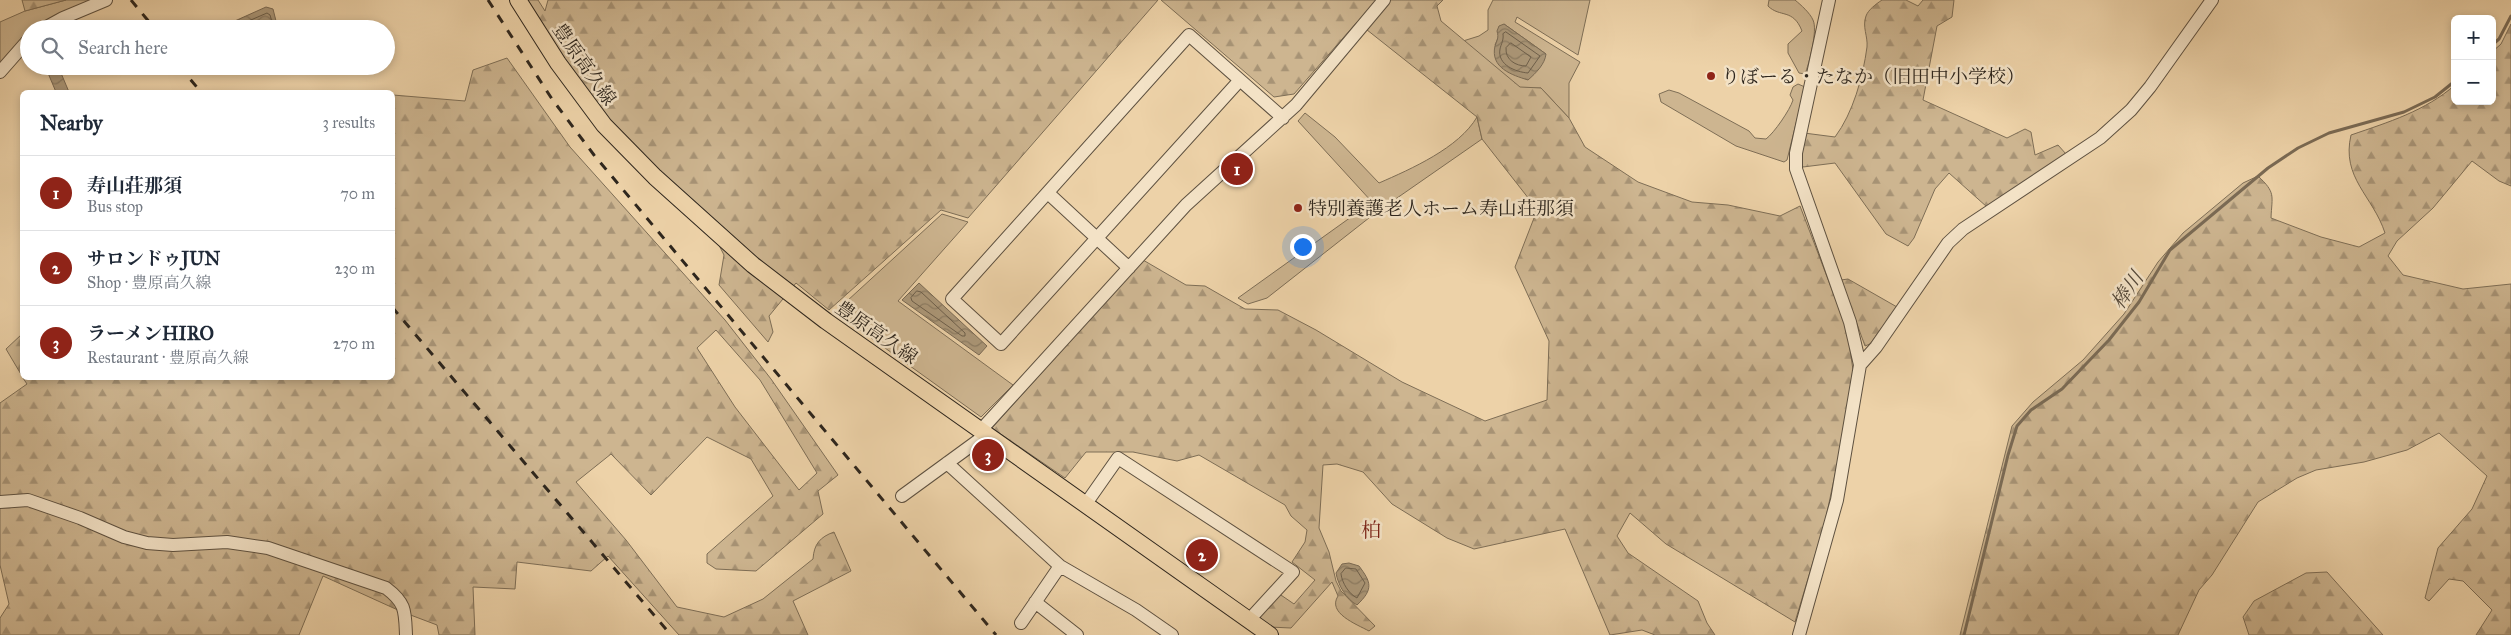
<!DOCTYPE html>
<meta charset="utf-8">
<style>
body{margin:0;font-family:"IM FELL Great Primer","Noto Serif JP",serif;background:#f2f2f3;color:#1f2937}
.controls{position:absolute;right:15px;top:15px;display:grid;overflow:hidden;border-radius:8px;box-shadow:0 2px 8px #0003}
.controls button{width:45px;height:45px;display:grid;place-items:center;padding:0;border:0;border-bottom:1px solid #e0e1e3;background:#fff;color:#1f2937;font:25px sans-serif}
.you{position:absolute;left:1302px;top:246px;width:18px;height:18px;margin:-12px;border:4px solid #fff;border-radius:50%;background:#1a73e8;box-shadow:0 0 0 8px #1a73e833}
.badge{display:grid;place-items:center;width:32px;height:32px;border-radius:50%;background:#8f2418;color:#fff;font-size:16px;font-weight:700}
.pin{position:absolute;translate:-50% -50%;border:2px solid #fff;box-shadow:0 1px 5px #0006}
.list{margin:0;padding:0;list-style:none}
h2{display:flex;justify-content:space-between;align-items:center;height:65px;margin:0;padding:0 20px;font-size:21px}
h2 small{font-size:16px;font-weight:400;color:#747a83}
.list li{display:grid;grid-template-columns:32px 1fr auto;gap:15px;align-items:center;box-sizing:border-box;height:75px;padding:0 20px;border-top:1px solid #e0e1e3}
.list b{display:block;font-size:19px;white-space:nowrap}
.list p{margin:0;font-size:16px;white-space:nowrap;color:#747a83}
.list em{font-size:16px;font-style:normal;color:#747a83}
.icon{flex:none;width:28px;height:28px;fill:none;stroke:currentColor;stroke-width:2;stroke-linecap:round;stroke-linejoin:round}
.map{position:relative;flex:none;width:2511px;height:635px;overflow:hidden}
.search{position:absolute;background:#fff;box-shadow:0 2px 8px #0003;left:20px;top:20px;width:375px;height:55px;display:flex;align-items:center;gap:12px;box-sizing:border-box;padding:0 18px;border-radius:28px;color:#747a83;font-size:19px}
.panel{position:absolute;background:#fff;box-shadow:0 2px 8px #0003;left:20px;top:90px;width:375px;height:290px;border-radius:8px}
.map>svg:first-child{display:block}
.grass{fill:#cdb590;stroke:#7e6e56;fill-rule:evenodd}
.forest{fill:url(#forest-firs);stroke:#7e6e56;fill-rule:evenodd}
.water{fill:url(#water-waves);stroke:#7a6a54}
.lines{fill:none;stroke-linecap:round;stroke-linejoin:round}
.shore{stroke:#6d5f4b;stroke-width:1}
.stream{stroke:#7a6a54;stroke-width:3}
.minor-casing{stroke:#5e5140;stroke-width:14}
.major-casing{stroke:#2e261d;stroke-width:18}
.minor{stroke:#f3e2c6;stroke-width:12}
.major{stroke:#edd2a8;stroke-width:16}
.rail{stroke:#2e261d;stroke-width:3;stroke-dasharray:9 9;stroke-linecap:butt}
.poi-dot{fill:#8f2418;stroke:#f3e2c6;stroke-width:2}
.labels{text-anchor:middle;stroke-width:5;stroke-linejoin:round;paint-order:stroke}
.street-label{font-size:19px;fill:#2e261d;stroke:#f3e2c6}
.poi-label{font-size:19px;fill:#2e261d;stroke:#f3e2c6;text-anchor:start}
.water-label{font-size:20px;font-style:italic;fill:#544839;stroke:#f3e2c6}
.neighbourhood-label{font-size:20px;fill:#7a1f14;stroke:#f3e2c6}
</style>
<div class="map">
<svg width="2511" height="635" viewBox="0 0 2511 635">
<defs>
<pattern id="forest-firs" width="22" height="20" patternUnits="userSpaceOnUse" patternTransform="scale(1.25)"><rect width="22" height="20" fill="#cdb590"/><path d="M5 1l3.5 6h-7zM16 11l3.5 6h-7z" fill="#a79375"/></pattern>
<pattern id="water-waves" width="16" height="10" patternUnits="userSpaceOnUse" patternTransform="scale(1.25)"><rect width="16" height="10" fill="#ac9879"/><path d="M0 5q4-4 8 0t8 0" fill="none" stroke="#8c7c63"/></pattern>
</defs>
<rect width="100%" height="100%" fill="#edd2a8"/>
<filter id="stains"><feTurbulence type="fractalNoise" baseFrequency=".004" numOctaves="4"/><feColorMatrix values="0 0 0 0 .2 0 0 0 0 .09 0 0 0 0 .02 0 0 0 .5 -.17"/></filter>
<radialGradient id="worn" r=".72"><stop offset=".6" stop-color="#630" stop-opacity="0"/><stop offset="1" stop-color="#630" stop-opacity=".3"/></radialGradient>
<path class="grass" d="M66,0H97L37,29H29V35L0,66V22L25,11Z
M1493,0H1590L1578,55L1517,17L1515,22L1580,62L1569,83V118L1541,88H1520L1463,41L1479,36L1488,30V10ZM1504,24L1546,54L1495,45Z
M1769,0H1795C1801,5 1810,13 1813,20C1818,30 1809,64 1805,74L1799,73L1788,53V44L1802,31C1793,8 1780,18 1768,6Z
M1798,84L1805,87L1787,160L1784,162L1736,146L1661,102L1659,94L1669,90L1679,93L1749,131L1755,138L1766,139C1774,133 1790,110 1793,100L1790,95L1793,87Z
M1305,113L1335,137L1379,183C1411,169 1459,148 1477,117L1482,139L1374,214L1267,298L1248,304L1238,298L1372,202L1298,121Z
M942,214L968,222L898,301L1013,385L981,417L835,312Z"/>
<path class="forest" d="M22,0H66L25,11Z
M525,0H538L545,11L548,0H1158L968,218L941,210L829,310L796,283L769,316L773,332L768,342L719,285L724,255L703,214L609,122L563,61Z
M1161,0H1443L1437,6L1441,21L1520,87L1541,88L1569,118L1585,147L1638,182L1692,202L1728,205L1780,216L1800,206L1847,329L1853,370L1841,446L1825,522L1795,622L1666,544L1630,513L1617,536L1628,553L1698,601L1707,623L1715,635H1655L1642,630L1610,635L1565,529L1474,549L1447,538L1392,504L1363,472L1337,464L1323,465L1319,528L1329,552L1336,581L1341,591L1375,626L1369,631C1356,624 1327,613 1338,596L1332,582L1291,628L1269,627L1256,619L1278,593L1294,604L1315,580L1292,562L1305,542L1307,530L1291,516L1285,505L1199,455L1177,461L1133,452H1086L1065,478L992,428L1143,260L1186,285L1205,286L1245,309L1278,310L1316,330L1402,382L1485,421L1547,400L1549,341L1515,267L1534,218L1529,199L1482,139L1477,117L1357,22L1294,94L1274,97Z
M1882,0H1906L1918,6L1923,0H1954L1952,17L1937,26L1923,100L2007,138L2025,129L2031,132L2035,155L2058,145L2066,154L1987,207L1949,173L1935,189L1914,238L1908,246L1886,234L1835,163L1803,167L1799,156L1804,133L1835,137C1853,113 1863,77 1867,47C1868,36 1862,27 1866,16C1868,10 1876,4 1882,0Z
M2511,24V186L2499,181L2472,161L2433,208L2397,241L2388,256L2403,275L2463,289L2511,284V635H2476L2492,610L2463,581L2449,579L2429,601L2425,598L2438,548L2472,509L2487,476L2439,433L2407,450L2364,462L2316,470L2297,478L2258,502L2212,575L2199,590L2178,635H1960L2012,426L2033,402L2083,360L2124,314L2158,262L2183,233L2243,183L2258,176C2276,193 2272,195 2271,218L2321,237L2359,247L2385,233C2373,196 2341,178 2351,135C2389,122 2425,111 2455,85V101H2492V52L2501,44Z
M507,58L570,147L725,320L771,379L838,475L818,491L823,514L756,571L716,569L707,563V554L773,496L751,459L707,437L651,495L611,454L576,482L626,540L677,607L724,617L763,599L813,559C814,544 820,537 834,532L851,571L793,601L808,635H679L608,556L591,571L517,562L515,589L473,587L475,635H439L437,625L400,611L323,576L299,635H0V618L9,604L0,565V403L27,384L23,378H392L393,95L465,101L473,70ZM716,330L760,380L817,473L799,490L735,407L697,348Z
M1848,279L1897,307L1870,344L1865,346L1841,280Z
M22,334V376L6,349Z
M2327,572L2383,635H2249L2243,617L2254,601L2306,573Z"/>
<path class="water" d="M266,7L273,9L278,29H217Z
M1504,24L1546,54C1545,64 1536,73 1528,80C1512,75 1490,68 1495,46C1497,40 1499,38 1497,31L1499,26Z
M45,66H58L69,92H56Z
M919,283L987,346L979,355L902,300Z
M1349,563L1359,566C1371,582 1374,589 1357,605C1346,599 1338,585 1336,573L1342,564Z"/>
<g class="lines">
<path class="shore" d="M230,29L267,13L270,15L274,29
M1506,32L1540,56L1528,73C1516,72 1497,65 1500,49C1501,44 1504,40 1503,34Z
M1511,43L1531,57L1526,66C1516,66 1505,60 1506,48Z
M917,291L921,292L965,333V336H962L912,301L911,298Z
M1346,568L1356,569L1365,583L1357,598C1349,594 1342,583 1341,574Z"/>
<path class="stream" d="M2492,45L2499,39L2511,16
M1964,635L2008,455L2017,426L2031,410L2062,389L2109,340L2139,302L2170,250L2268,168L2298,148L2329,133L2404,112L2435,97L2455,81"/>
<g class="minor-casing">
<path id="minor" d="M43,29L63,18L106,0
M0,72L29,39
M1240,80L1001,344L952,299L1189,35L1283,118
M1048,193L1129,268
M1860,365L1876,347L1948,243L1963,229L2100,138L2131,110L2150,87L2212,0
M981,430L1186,205L1296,105L1384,0
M947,463L1060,566L1136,610L1172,635
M902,496L987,434
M0,502L28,500L80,518L124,537L147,543L173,545L227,542L268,548L386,588C406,603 405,611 406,635
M1085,505L1118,458L1293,572L1249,620
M1035,602L1077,635
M1021,623L1060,566
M1799,635L1837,500L1860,365L1850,322L1796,169V153L1829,0"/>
</g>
<g class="major-casing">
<path id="major" d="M518,0L558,63L604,125L655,177L753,265L826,321L1270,635"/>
</g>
<use href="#minor" class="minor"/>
<use href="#major" class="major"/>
<path class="rail" d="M131,0L155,29
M488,0L552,99L594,155L996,635
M179,66L201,92
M392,307L671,635"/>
</g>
<g class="poi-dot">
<circle cx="1711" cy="76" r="5"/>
<circle cx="1298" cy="208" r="5"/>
</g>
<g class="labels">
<g class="street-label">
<text transform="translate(585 64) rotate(55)" y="7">豊原高久線</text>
<text transform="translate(877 332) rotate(35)" y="7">豊原高久線</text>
</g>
<g class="poi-label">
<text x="1721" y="83">りぼーる・たなか（旧田中小学校）</text>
<text x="1308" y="215">特別養護老人ホーム寿山荘那須</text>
</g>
<g class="water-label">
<text transform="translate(2127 290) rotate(-56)" y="7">棒川</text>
</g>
<g class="neighbourhood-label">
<text x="1371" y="537">柏</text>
</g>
</g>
<rect width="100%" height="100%" filter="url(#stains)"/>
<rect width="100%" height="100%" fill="url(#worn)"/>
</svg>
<div class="controls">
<button>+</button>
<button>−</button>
</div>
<div class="you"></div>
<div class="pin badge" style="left:1237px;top:169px">1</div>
<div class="pin badge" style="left:1202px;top:555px">2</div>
<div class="pin badge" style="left:988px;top:455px">3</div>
<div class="search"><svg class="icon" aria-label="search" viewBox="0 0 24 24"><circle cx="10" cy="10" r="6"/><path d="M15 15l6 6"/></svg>Search here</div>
<section class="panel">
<h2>Nearby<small>3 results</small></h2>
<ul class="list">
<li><span class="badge">1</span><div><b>寿山荘那須</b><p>Bus stop</p></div><em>70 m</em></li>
<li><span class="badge">2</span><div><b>サロンドゥJUN</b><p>Shop · 豊原高久線</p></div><em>230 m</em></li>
<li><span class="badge">3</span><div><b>ラーメンHIRO</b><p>Restaurant · 豊原高久線</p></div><em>270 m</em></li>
</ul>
</section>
</div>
